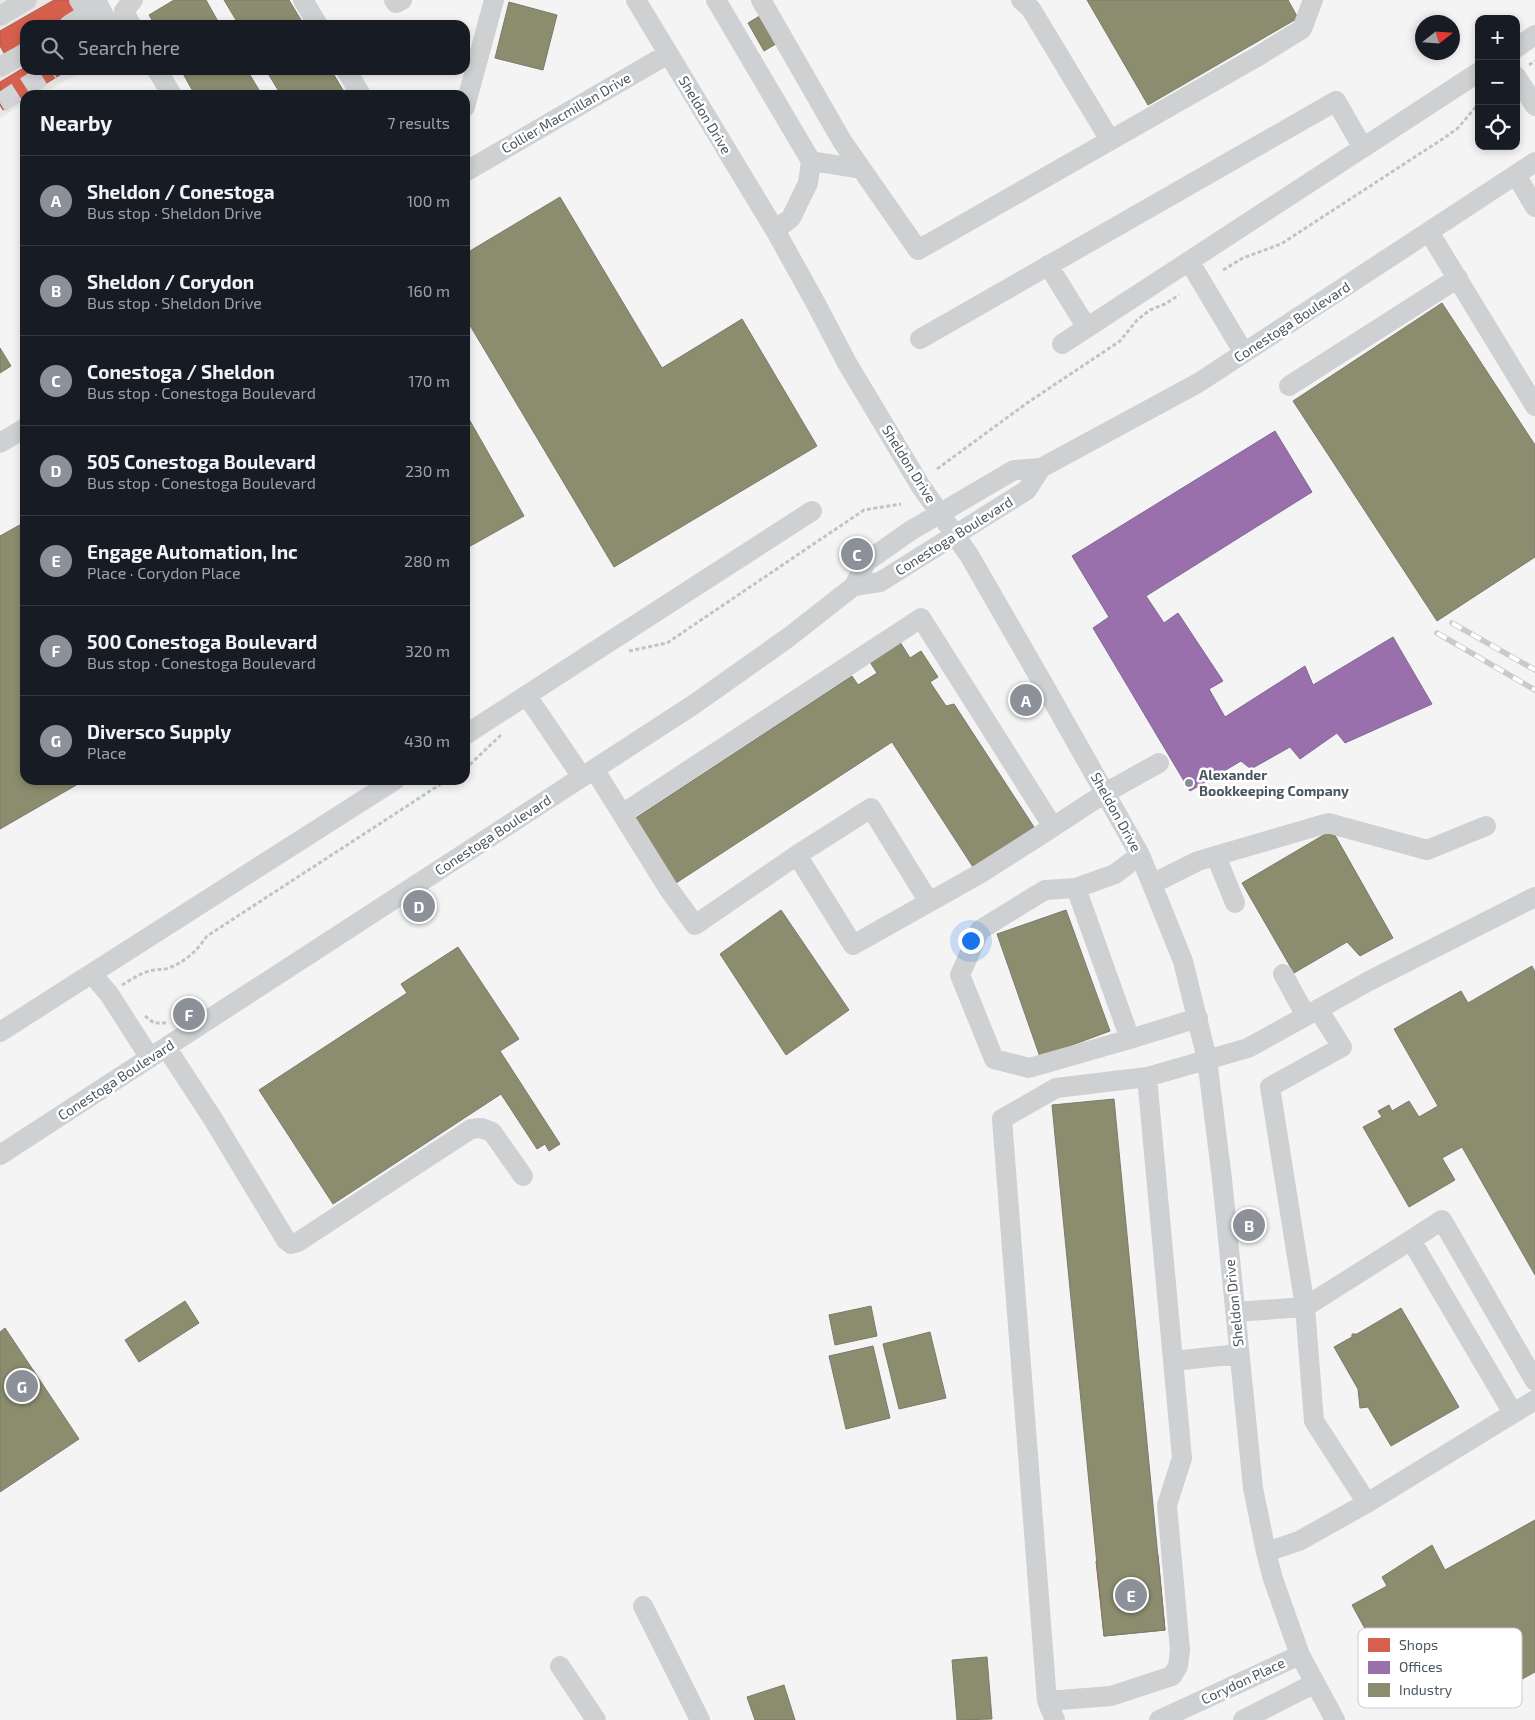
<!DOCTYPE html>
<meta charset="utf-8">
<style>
body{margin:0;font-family:"Exo 2",sans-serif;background:#20242c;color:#f1f3f6}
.controls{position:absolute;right:15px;top:15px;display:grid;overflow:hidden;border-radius:10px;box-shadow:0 2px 8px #0003}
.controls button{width:45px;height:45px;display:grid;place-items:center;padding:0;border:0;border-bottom:1px solid #363941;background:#171b24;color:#f1f3f6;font:25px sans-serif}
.compass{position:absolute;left:1415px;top:15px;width:45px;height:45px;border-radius:50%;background:#171b24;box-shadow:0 2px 8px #0003;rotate:73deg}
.you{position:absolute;left:970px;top:940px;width:18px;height:18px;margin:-12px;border:4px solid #fff;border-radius:50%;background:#1a73e8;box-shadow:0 0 0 8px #1a73e833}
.badge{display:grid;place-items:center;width:32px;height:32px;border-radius:50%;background:#8c9099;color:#fff;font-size:16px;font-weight:700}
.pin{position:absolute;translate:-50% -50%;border:2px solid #fff;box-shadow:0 1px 5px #0006}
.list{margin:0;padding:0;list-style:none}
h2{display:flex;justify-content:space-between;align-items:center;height:65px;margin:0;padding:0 20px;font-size:21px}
h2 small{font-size:16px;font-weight:400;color:#9ea1a6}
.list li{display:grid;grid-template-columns:32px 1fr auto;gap:15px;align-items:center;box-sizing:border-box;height:90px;padding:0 20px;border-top:1px solid #363941}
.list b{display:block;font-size:19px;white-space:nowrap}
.list p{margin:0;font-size:16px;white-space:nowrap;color:#9ea1a6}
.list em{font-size:16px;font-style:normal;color:#9ea1a6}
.icon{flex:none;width:28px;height:28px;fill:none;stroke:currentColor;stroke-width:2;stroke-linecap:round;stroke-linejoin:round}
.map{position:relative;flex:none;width:1535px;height:1720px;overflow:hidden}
.search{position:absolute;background:#171b24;box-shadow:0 2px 8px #0003;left:20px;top:20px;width:450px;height:55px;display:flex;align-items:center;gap:12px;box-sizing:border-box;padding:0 18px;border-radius:15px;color:#9ea1a6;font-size:19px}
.panel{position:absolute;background:#171b24;box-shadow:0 2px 8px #0003;left:20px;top:90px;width:450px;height:695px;border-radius:15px}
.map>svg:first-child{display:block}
.commercial{fill:#e8e7e3}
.shops{fill:#d6604d;stroke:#ac5d53}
.offices{fill:#9970ab;stroke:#816895}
.industry{fill:#8c8c6e;stroke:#787c6a}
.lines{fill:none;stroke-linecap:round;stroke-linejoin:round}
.minor-tunnel{stroke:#d2d4d7;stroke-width:20;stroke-dasharray:20 10;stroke-linecap:butt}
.path{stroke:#bcc7c4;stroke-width:3;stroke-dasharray:4 2.5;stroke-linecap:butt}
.minor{stroke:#ced0d2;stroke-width:20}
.rail-casing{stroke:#c9cacc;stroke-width:5.5}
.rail{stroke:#fff;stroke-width:4;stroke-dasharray:11;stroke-linecap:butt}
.poi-dot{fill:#868d94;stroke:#fff;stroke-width:2}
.labels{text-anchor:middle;stroke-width:5;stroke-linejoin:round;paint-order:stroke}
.street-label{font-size:14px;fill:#4a5661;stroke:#fff}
.poi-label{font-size:14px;font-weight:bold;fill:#4a5661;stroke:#fff;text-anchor:start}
.key{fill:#fff;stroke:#c9ccd0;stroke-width:1}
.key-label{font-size:14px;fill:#4a5661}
</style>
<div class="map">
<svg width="1535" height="1720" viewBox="0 0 1535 1720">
<rect width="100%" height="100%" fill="#f4f4f4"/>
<path class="commercial" d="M0,0H108L104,3L119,25H25V70H84L40,95H25V103L0,118Z"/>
<path class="shops" d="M54,0H74L80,10L54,25H25V42L4,53L0,46V31Z
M25,67V70H68L3,110L0,105V82Z
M1158,1555L1165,1630L1104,1636L1096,1561Z"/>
<path class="offices" d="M1275,431L1312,492L1146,596L1164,623L1178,613L1223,681L1209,689L1225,717L1305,666L1313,685L1393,637L1432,704L1345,743L1337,733L1300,759L1290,747L1251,769L1241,761L1190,791L1093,628L1109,617L1072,556Z"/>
<path class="industry" d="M174,0H206L220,25H155L149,15Z
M224,0H289L304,25H239Z
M1087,0H1288L1298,18L1148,105Z
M509,2L557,15L543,70L495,58Z
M763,14L779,42L764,51L748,23Z
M181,70H247L262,95H195Z
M266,70H331L346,95H281Z
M560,197L662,368L742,319L817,446L614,567L465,317V254Z
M1442,303L1535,445V557L1437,621L1293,401Z
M0,348L11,366L0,373Z
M465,412L524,516L465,549Z
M25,522V780H85L0,829V536Z
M900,642L910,658L921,651L938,677L930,682L946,706L954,704L1034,827L973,867L892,742L673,885L631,821L852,676L858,685L877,673L870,662Z
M1332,830L1393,938L1360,956L1347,942L1294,973L1242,883Z
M781,910L849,1010L786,1055L720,954Z
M1066,910L1110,1031L1040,1057L997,934Z
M458,947L519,1039L500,1051L560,1144L549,1151L545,1144L537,1149L501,1094L333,1204L259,1090L407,993L401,984Z
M1532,966L1535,972V1275L1462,1147L1442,1158L1455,1180L1409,1207L1363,1127L1382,1117L1378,1111L1389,1105L1392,1111L1409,1101L1419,1117L1438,1106L1394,1029L1461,991L1468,1003Z
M1114,1099L1165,1630L1104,1636L1052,1105Z
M185,1301L199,1323L139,1362L125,1340Z
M871,1306L877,1336L835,1345L829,1315Z
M1401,1308L1459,1407L1391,1446L1368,1407L1360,1408L1358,1389L1334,1347L1352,1337V1334H1357Z
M5,1328L79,1439L0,1492V1332Z
M930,1332L946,1398L899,1409L883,1344Z
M873,1346L890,1418L846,1429L829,1356Z
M1535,1520V1672L1473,1706L1446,1658L1396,1685L1352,1605L1387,1586L1382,1577L1432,1545L1445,1570Z
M987,1657L992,1719L957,1720L952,1660Z
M784,1685L795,1720H755L747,1697Z"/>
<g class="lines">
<path class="minor-tunnel" d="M0,103L52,70"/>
<path class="path" d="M1529,65L1535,61
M1223,270L1243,258L1281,244L1444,138L1458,128L1479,103
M937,469L1027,403L1120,341L1137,320L1150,310L1165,304L1179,295
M629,651L667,643L864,510L901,504
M465,769L501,735
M122,985C132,979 142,972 154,970C159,969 164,970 169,968C186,961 197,951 207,936L447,780
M145,1016L154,1023H168"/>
<path class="minor" d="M96,0L109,25
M303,0L318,25
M394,0L396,3L402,0
M636,0L775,230L815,302L847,363L920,485L969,555L1045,687L1140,855L1183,961L1207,1059L1222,1179L1253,1488L1266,1552L1273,1579L1300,1655L1335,1720
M716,0L811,161L808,183L791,218L775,230
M761,0L842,141L918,250L1260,55L1302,29L1313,0
M1021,0L1031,9L1110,140
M0,16L27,0
M69,25L85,15L86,11L79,0
M131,25L124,11L133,0
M1516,48L1535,35
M0,67L25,53
M157,70L172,95
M346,70L361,95
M1516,76L1535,106
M465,107L494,0
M811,161L861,169
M465,172L668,54
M1516,175L1535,207
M1429,232L1535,406
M1189,261L1244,353
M1048,265L1087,328
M920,339L1336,101L1363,148
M1062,344L1479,72
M1289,386L1458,278
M0,443L25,428
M854,586L880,582L1027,490L1041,468
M527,696L582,777
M465,735L812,511
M594,769L622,814L921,618L1053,827L1105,793L1159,763
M622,814L668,888L695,925L797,855L853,945L981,873L1053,827
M797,855L871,808L929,902
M1140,855L1115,874L1076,888L1130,1039L1198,1018
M1216,856L1235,903
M1152,884L1198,861L1328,823L1427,850L1486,826
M1076,888L1045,890L980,930L960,975L994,1059L1029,1068L1130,1039
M92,974L109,994L150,1058
M1283,974L1306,1016
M1318,1009L1342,1047L1270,1087L1305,1307L1314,1421L1367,1503
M0,1032L395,780
M166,1047L213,1119L286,1240L291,1244L298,1242L471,1129L481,1128L492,1132L523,1176
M0,1155L693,705L789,637L854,586L866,562L910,531L1014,470L1041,468L1198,383L1535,162
M1235,1312L1305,1307L1411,1240
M1173,1361L1239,1354
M1513,1413L1411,1240L1442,1220L1535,1381
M1266,1552L1299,1541L1367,1503L1535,1400
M643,1606L700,1720
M560,1666L596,1720
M1047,1701L1111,1696L1172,1676L1178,1666L1180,1650L1167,1505L1182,1458L1147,1077L1248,1048L1369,981L1535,897
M1055,1720L1047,1701L1002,1119L1056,1088L1147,1077
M1159,1720L1300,1655
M1243,1720L1315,1683"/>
<g class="rail-casing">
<path id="rail" d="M1452,623L1535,670
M1437,633L1535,690"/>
</g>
<use href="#rail" class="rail"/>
</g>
<circle class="poi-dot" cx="1189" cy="783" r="5"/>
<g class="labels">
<g class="street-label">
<text transform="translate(566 113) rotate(-30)" y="5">Collier Macmillan Drive</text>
<text transform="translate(705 115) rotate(59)" y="5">Sheldon Drive</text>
<text transform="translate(1292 322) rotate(-33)" y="5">Conestoga Boulevard</text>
<text transform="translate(909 464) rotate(58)" y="5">Sheldon Drive</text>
<text transform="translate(954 536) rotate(-32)" y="5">Conestoga Boulevard</text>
<text transform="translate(1116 812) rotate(61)" y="5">Sheldon Drive</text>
<text transform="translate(493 835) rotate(-33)" y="5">Conestoga Boulevard</text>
<text transform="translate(116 1080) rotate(-33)" y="5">Conestoga Boulevard</text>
<text transform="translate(1234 1303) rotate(-96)" y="5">Sheldon Drive</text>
<text transform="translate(1243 1681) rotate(-25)" y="5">Corydon Place</text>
</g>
<g class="poi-label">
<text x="1199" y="780">Alexander<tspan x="1199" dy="16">Bookkeeping Company</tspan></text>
</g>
</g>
<rect x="1358" y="1628" width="164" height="80" rx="8" class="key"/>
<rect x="1368" y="1638" width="22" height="14" fill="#d6604d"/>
<rect x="1368" y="1661" width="22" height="13" fill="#9970ab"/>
<rect x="1368" y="1683" width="22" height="14" fill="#8c8c6e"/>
<g class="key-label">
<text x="1399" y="1650">Shops</text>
<text x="1399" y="1672">Offices</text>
<text x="1399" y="1695">Industry</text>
</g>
</svg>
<div class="controls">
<button>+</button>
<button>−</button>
<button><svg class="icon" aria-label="locate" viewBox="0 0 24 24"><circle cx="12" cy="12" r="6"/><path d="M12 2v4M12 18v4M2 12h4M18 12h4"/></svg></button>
</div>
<svg class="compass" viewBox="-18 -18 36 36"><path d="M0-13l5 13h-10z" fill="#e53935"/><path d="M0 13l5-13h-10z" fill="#9ea1a6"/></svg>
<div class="you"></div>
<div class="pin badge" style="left:1026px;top:700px">A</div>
<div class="pin badge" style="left:1249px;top:1225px">B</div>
<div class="pin badge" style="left:857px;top:554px">C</div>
<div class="pin badge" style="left:419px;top:906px">D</div>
<div class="pin badge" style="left:1131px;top:1595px">E</div>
<div class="pin badge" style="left:189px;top:1014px">F</div>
<div class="pin badge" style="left:22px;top:1386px">G</div>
<div class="search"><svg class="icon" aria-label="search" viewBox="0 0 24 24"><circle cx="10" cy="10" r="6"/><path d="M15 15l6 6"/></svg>Search here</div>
<section class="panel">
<h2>Nearby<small>7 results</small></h2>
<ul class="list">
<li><span class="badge">A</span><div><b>Sheldon / Conestoga</b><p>Bus stop · Sheldon Drive</p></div><em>100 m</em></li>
<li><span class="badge">B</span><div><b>Sheldon / Corydon</b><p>Bus stop · Sheldon Drive</p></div><em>160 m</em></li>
<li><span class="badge">C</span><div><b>Conestoga / Sheldon</b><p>Bus stop · Conestoga Boulevard</p></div><em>170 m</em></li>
<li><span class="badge">D</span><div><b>505 Conestoga Boulevard</b><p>Bus stop · Conestoga Boulevard</p></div><em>230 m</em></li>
<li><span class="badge">E</span><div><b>Engage Automation, Inc</b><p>Place · Corydon Place</p></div><em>280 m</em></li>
<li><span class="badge">F</span><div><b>500 Conestoga Boulevard</b><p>Bus stop · Conestoga Boulevard</p></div><em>320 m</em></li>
<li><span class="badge">G</span><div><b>Diversco Supply</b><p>Place</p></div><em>430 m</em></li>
</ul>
</section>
</div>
